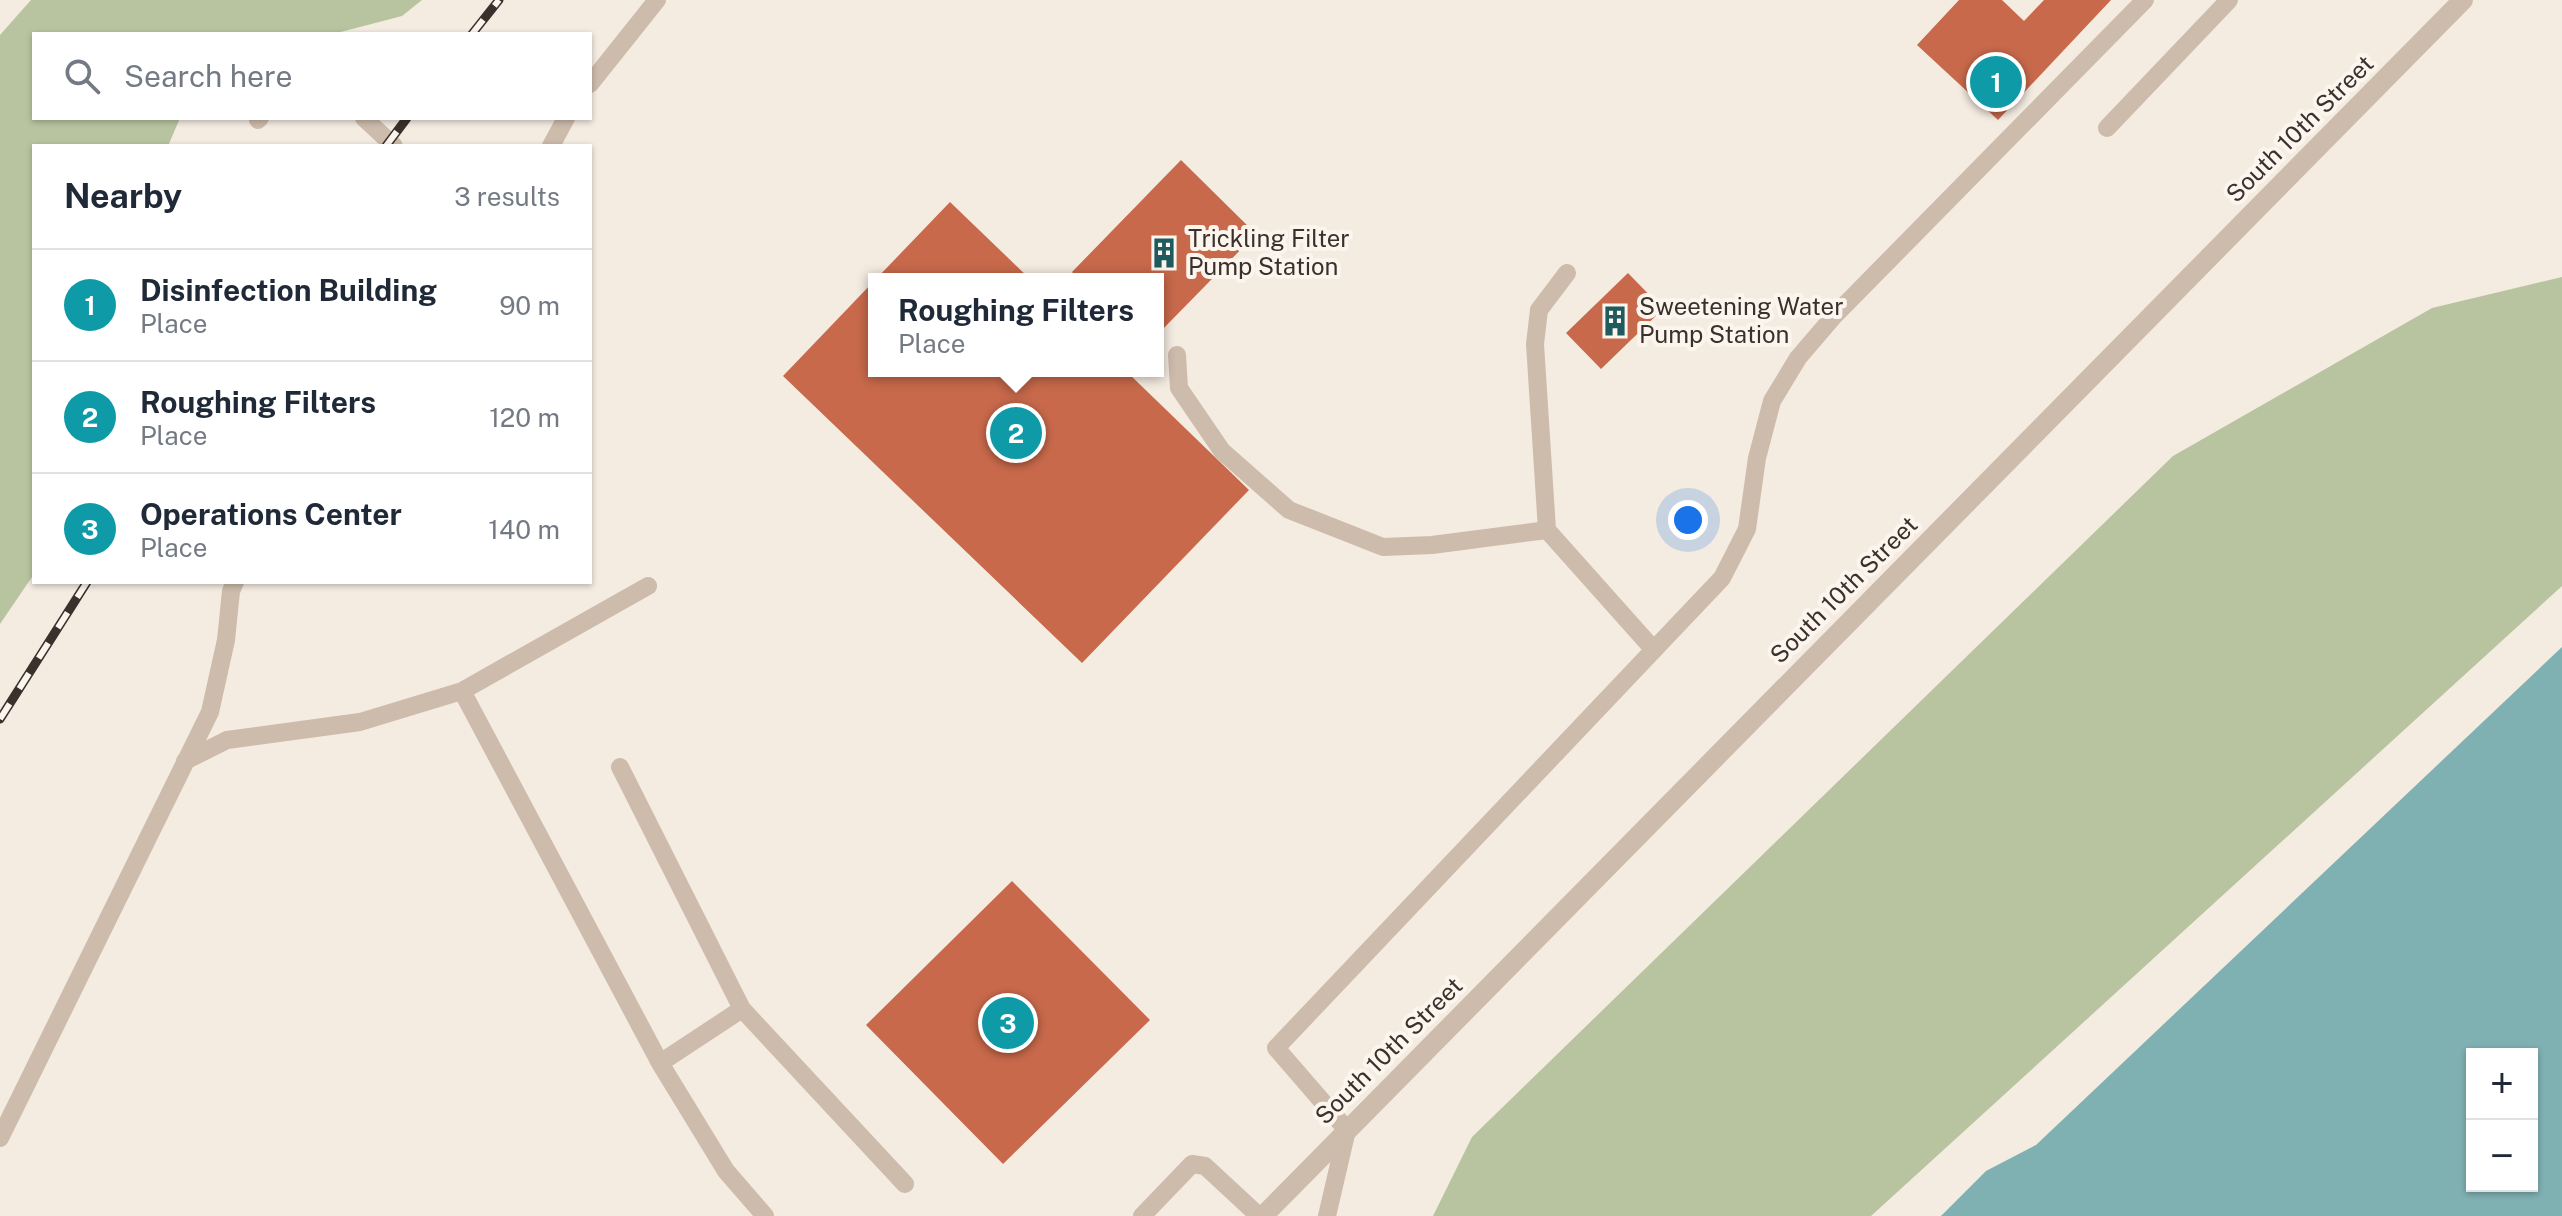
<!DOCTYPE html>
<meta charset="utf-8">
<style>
body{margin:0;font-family:"Public Sans",sans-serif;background:#f2f2f3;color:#1f2937}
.controls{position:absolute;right:24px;bottom:24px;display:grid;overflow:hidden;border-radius:0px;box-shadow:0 2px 6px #0004}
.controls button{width:72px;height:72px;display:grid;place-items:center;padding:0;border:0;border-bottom:2px solid #e0e1e3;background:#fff;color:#1f2937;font:40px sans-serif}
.you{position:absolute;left:1688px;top:520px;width:28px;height:28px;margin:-20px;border:6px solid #fff;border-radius:50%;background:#1a73e8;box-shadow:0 0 0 12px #1a73e833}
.badge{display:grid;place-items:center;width:52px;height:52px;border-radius:50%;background:#b45309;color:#fff;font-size:26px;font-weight:700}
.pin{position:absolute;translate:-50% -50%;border:4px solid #fff;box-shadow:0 2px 8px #0006}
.popup{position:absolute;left:868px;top:273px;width:296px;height:104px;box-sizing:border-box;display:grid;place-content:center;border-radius:0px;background:#fff;filter:drop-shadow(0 2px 6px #0005);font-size:26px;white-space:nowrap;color:#747a83}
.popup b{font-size:30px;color:#1f2937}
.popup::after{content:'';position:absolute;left:50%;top:100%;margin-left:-16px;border:16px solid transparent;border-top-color:#fff}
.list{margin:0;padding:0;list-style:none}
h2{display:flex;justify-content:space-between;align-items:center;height:104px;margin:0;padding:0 32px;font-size:34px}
h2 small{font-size:26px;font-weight:400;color:#747a83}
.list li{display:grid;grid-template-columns:52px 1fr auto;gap:24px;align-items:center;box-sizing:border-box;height:112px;padding:0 32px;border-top:2px solid #e0e1e3}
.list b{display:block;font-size:30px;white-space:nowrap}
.list p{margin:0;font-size:26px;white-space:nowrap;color:#747a83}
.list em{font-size:26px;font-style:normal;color:#747a83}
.icon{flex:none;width:44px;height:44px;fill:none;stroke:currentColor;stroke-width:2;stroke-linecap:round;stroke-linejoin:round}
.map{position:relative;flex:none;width:2562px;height:1216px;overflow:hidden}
.search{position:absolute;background:#fff;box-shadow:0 2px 6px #0004;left:32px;top:32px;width:560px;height:88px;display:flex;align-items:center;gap:20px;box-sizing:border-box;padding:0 28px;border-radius:0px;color:#747a83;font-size:30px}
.panel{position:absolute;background:#fff;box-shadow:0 2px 6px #0004;left:32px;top:144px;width:560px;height:440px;border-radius:0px}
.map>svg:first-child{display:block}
.green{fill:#b8c4a0}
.water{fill:#7fb0b2;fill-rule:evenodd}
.building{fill:#c8694b}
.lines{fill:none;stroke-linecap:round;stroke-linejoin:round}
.service{stroke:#cdbbac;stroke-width:18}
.minor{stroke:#cdbbac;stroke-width:20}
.rail-casing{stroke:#3b302b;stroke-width:9}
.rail{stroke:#fbf5ee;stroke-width:6;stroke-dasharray:18;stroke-linecap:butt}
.labels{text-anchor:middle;stroke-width:8;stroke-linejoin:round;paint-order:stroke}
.street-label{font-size:24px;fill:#3b302b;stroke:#fbf5ee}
.poi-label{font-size:24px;fill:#3b302b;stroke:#fbf5ee;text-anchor:start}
</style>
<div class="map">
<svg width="2562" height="1216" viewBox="0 0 2562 1216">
<rect width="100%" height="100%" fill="#f4ebe1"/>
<path class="green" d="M31,0H422L402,16L333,34H34V118H180L168,146H34V574L0,624V35Z
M2562,277V586L1871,1216H1433L1472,1137L2173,456L2432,308Z"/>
<path class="water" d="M2562,647V1216H1941L1986,1171L2036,1145ZM2472,1054H2532V1186H2472Z"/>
<path class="building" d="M1959,0H2002L2024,21L2044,0H2111L1998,120L1917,45Z
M1181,160L1256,234L1158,334V279H1079L1072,272Z
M950,202L1030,279H876Z
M1628,273L1663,309L1601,369L1566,333Z
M874,281V371H1126L1249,490L1082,663L783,376Z
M1012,881L1150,1020L1003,1164L866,1025Z"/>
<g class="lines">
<path class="service" d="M590,84L657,0
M364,118L394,146
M258,120L260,118
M2107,128L2229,0
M551,146L566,118
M1567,273L1539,310L1535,344L1547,530L1654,650
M1177,355L1179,388L1222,451L1289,510L1383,547L1432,545L1547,530
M462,691L660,1063L726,1171L765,1216
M185,761L227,740L360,722L462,691L648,586
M620,767L742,1009
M660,1063L742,1009L905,1184
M0,1138L210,712L226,640L231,591L235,582
M1142,1216L1192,1164L1205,1166L1259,1216
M1327,1216L1347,1130L1276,1048L1722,578L1747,529L1757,458L1772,401L1798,358L1834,316L2145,0"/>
<path class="minor" d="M1263,1216L2463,0"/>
<g class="rail-casing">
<path id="rail" d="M472,34L499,0
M386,146L407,118
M0,719L87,582"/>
</g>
<use href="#rail" class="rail"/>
</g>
<defs>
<g id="building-bare" transform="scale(2.4)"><path d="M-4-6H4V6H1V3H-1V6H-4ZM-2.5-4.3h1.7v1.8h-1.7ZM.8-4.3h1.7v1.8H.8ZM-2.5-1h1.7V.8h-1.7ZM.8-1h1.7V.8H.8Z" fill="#1f5a5e" stroke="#fbf5ee" stroke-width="2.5" paint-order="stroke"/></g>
</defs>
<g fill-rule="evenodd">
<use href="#building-bare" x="1164" y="253"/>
<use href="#building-bare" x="1615" y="321"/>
</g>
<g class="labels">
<g class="street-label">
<text transform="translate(2300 129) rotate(-45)" y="8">South 10th Street</text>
<text transform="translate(1844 590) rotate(-45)" y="8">South 10th Street</text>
<text transform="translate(1389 1051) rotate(-45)" y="8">South 10th Street</text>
</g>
<g class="poi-label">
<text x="1188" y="247">Trickling Filter<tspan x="1188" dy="28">Pump Station</tspan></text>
<text x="1639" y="315">Sweetening Water<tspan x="1639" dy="28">Pump Station</tspan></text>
</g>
</g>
</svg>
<div class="controls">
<button>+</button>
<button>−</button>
</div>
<div class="you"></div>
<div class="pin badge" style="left:1996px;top:82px;background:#0f9aa8">1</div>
<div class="pin badge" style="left:1016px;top:433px;background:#0f9aa8">2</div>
<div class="popup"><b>Roughing Filters</b>Place</div>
<div class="pin badge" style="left:1008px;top:1023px;background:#0f9aa8">3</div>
<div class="search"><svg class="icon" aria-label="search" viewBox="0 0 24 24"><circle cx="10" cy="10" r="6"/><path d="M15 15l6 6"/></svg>Search here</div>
<section class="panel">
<h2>Nearby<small>3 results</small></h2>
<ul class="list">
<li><span class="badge" style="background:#0f9aa8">1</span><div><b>Disinfection Building</b><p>Place</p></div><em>90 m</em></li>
<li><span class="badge" style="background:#0f9aa8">2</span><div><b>Roughing Filters</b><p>Place</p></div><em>120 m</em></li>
<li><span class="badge" style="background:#0f9aa8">3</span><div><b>Operations Center</b><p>Place</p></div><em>140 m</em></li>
</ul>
</section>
</div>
